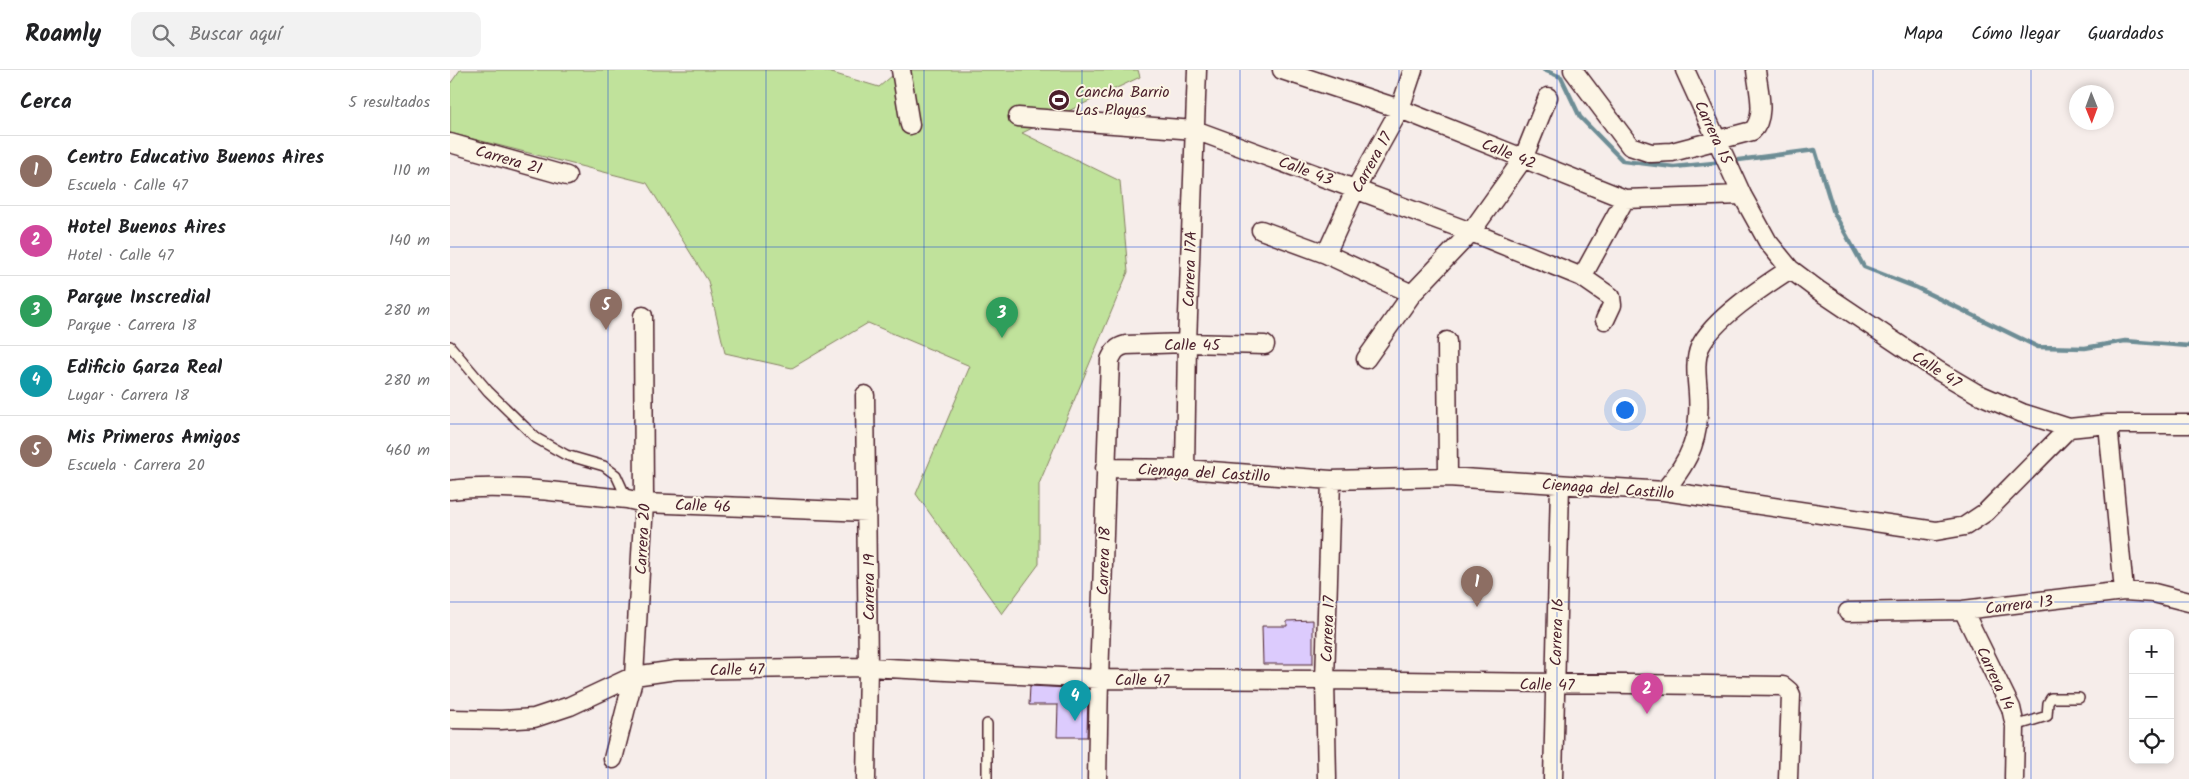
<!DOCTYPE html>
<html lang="es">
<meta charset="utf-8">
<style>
body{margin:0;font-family:Kalam,sans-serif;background:#f2f2f2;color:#202124}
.controls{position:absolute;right:15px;bottom:15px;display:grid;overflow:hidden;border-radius:10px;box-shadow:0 2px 8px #0003}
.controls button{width:45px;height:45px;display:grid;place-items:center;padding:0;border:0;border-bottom:1px solid #e0e0e0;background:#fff;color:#202124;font:25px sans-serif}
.compass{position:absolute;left:1619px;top:15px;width:45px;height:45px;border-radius:50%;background:#fff;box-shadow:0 2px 8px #0003;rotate:179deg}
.you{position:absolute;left:1174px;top:339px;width:18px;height:18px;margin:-12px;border:4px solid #fff;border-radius:50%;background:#1a73e8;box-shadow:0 0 0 8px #1a73e833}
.badge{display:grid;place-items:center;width:32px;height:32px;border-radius:50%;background:#db2777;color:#fff;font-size:16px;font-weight:700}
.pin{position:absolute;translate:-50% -41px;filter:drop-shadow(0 1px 2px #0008)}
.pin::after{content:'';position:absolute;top:26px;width:18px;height:15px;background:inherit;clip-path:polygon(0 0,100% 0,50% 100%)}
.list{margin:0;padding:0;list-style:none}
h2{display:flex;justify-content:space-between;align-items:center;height:65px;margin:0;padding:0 20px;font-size:21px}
h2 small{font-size:16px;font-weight:400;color:#757577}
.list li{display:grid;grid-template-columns:32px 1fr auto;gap:15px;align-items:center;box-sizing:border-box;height:70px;padding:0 20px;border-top:1px solid #e0e0e0}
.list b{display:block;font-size:19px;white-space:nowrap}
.list p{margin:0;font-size:16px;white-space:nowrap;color:#757577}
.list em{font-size:16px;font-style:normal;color:#757577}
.icon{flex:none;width:28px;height:28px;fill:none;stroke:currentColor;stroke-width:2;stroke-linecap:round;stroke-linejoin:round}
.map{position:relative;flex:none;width:1739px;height:709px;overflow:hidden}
header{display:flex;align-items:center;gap:30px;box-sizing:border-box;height:70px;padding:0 25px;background:#fff;border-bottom:1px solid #e0e0e0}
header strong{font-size:24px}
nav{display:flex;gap:28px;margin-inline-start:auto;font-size:18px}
.search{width:350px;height:45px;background:#f2f2f2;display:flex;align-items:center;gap:12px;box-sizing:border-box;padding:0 18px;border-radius:10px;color:#757577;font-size:19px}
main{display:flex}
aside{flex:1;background:#fff}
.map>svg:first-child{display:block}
.green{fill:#c0e29b;stroke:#858063}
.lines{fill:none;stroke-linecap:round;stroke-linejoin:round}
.stream{stroke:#6d8d95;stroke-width:4.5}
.building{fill:#dccbfd;stroke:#4a1f2b}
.lane-casing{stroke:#4a1f2b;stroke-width:12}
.street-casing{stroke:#4a1f2b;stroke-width:21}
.lane{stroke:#fcf5e5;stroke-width:9}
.street{stroke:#fcf5e5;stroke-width:18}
.grid{fill:none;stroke:#1d4ed8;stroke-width:1;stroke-opacity:0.55}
.labels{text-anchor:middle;stroke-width:4;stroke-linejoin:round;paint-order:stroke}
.poi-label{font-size:16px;fill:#4a1f2b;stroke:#fcf5e5;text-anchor:start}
.street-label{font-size:16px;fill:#4a1f2b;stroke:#fcf5e5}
</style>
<header>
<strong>Roamly</strong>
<div class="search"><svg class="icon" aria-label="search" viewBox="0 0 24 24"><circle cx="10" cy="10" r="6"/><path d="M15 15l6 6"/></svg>Buscar aquí</div>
<nav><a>Mapa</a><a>Cómo llegar</a><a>Guardados</a></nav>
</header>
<main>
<aside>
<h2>Cerca<small>5 resultados</small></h2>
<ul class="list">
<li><span class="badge" style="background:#8d6e63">1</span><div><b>Centro Educativo Buenos Aires</b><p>Escuela · Calle 47</p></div><em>110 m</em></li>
<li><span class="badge" style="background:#d1479c">2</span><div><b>Hotel Buenos Aires</b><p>Hotel · Calle 47</p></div><em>140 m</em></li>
<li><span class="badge" style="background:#2e9e5b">3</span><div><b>Parque Inscredial</b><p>Parque · Carrera 18</p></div><em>280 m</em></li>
<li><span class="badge" style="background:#0f9aa8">4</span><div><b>Edificio Garza Real</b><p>Lugar · Carrera 18</p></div><em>280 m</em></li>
<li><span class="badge" style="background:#8d6e63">5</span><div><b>Mis Primeros Amigos</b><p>Escuela · Carrera 20</p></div><em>460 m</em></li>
</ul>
</aside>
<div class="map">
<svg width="1739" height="709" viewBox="0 0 1739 709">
<rect width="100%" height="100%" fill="#f6edea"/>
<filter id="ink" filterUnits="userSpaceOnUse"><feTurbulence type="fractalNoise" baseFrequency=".02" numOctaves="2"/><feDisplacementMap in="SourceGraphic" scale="10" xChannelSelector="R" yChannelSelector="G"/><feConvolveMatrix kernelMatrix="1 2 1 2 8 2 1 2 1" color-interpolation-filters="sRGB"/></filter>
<g filter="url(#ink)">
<path class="green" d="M10,0H372L429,17L449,0H688L690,7L572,63L670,111L678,202L589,414V494L552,544L466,424L520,296L418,253L342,298L275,283L258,211L197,113L0,63V14Z"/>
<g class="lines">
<path class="stream" d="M1094,0L1111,7L1130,47L1173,91L1224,97L1273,92
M1281,91L1365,80L1384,143L1414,197L1465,217L1588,277L1635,278L1675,271L1739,276"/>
</g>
<path class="building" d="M863,550V594H813L812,556H837V551Z
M580,616L638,619L637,667H607L608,635H579Z"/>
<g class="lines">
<g class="lane-casing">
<path id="lane" d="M0,276L38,321L86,368L116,385L154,396L166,405L177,429
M1565,656L1597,646L1598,633L1601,628H1629
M537,709V654"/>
</g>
<g class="street-casing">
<path id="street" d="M451,0L460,55
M832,0L950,39L1175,129L1292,125
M1123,0L1180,76L1201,83L1222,82L1302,61C1317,47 1308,19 1306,0
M1235,0L1292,125L1318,172L1340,199L1368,220L1487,300L1526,323L1572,343L1619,358L1658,354H1739
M568,47L745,60L1021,162L1132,207L1161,227L1162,235L1155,250
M0,73L117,106
M811,160L876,184L962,224
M876,184L906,118L950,39L963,0
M1132,207L1175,129
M997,271L998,407
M916,289L962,224L1021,162L1073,89L1098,27
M415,325L418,597L416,709
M1658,354L1674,521
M655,398L735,399L881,410L998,407L1214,421L1486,461L1515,456L1536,442L1619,358
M735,399L737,273L747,0
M0,420C59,413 119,424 177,429L194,433L417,442
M1214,421C1241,389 1251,366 1248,323C1247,309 1244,291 1250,277C1263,249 1314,216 1340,199
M1513,540L1561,638L1565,656L1564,709
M1398,542L1513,540L1674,521L1704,523L1739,532
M0,649L51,650L84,648L120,636L184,606L226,600L418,597L649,609L875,610L1333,616L1339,621L1341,625L1338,709
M163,689L184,606L194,433L193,246
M647,709L649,609L660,290C664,281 667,277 676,275L737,273L815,275
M877,709L875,610L881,410
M1103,709L1110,415"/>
</g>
<use href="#lane" class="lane"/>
<use href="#street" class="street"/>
</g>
</g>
<path class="grid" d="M158,0V709M316,0V709M474,0V709M632,0V709M790,0V709M949,0V709M1107,0V709M1265,0V709M1423,0V709M1581,0V709M0,177H1739M0,354H1739M0,532H1739"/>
<defs>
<g id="stadium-disc" transform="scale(1.125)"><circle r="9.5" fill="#4a1f2b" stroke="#fcf5e5"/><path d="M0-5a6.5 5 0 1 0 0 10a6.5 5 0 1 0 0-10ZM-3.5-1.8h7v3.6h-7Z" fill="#fff"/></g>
</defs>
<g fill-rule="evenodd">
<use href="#stadium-disc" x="609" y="30"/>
</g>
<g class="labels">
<g class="poi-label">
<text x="625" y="27">Cancha Barrio<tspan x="625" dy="18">Las Playas</tspan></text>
</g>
<g class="street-label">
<text transform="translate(1264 62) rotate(65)" y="6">Carrera 15</text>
<text transform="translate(1059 83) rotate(22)" y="6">Calle 42</text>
<text transform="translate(59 89) rotate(16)" y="6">Carrera 21</text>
<text transform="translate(921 92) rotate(-61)" y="6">Carrera 17</text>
<text transform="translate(856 100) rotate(20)" y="6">Calle 43</text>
<text transform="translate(739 199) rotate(-88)" y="6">Carrera 17A</text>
<text x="742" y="280">Calle 45</text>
<text transform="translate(1487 299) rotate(33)" y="6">Calle 47</text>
<text transform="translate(754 402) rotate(3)" y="6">Cienaga del Castillo</text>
<text transform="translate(1158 418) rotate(4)" y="6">Cienaga del Castillo</text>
<text transform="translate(253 435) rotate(2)" y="6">Calle 46</text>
<text transform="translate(192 469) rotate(-87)" y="6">Carrera 20</text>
<text transform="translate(653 491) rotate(-88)" y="6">Carrera 18</text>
<text transform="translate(418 517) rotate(-90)" y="6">Carrera 19</text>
<text transform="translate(1569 534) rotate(-7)" y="6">Carrera 13</text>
<text transform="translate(877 559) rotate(-88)" y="6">Carrera 17</text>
<text transform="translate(1106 562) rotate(-88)" y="6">Carrera 16</text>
<text transform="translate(287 599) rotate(-1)" y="6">Calle 47</text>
<text transform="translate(1546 608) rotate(65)" y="6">Carrera 14</text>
<text x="692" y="615">Calle 47</text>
<text transform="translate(1097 614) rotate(1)" y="6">Calle 47</text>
</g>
</g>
</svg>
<div class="controls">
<button>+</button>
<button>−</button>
<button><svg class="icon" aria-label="locate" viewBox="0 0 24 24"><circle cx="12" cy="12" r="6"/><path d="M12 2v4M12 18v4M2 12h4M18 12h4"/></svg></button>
</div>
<svg class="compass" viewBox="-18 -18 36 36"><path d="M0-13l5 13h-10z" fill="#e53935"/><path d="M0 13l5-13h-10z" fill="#757577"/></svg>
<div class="you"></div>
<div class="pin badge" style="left:1027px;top:537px;background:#8d6e63">1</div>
<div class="pin badge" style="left:1197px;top:644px;background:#d1479c">2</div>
<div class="pin badge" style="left:552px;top:268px;background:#2e9e5b">3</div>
<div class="pin badge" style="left:625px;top:651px;background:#0f9aa8">4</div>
<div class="pin badge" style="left:156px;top:260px;background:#8d6e63">5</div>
</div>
</main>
